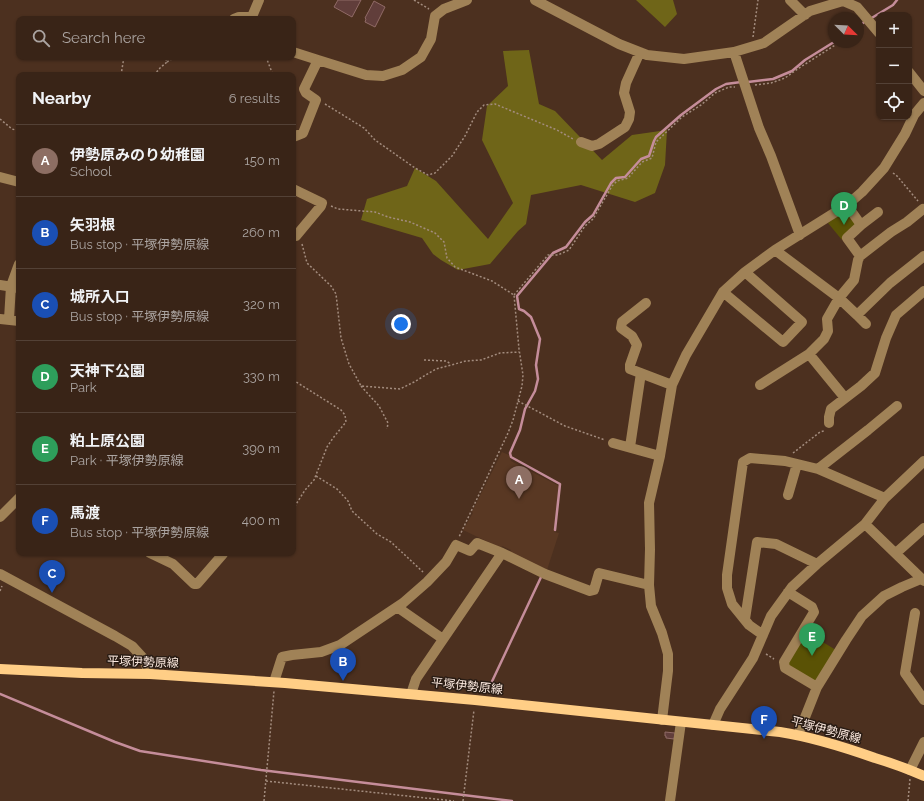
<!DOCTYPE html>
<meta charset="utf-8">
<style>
body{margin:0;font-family:Raleway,"Noto Sans JP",sans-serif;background:#443024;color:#f1f3f6}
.controls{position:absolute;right:12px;top:12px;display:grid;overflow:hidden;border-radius:8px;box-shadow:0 1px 3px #0004}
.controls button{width:36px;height:36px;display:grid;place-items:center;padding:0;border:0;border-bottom:1px solid #534136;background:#392417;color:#f1f3f6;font:20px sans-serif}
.compass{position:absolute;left:828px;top:12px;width:36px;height:36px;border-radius:50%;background:#392417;box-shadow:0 1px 3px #0004;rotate:114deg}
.you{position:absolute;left:401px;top:324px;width:14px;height:14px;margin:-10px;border:3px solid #fff;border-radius:50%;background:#1a73e8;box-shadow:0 0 0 6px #1a73e833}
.badge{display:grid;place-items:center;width:26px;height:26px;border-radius:50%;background:#bca0f2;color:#fff;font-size:13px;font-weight:700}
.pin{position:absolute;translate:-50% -33px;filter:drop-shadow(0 1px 2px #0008)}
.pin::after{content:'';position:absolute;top:21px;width:14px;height:12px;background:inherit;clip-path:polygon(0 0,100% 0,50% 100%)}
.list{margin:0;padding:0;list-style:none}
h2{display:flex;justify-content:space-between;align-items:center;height:52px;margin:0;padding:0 16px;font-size:17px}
h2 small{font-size:13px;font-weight:400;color:#aba4a1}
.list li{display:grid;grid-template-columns:26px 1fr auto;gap:12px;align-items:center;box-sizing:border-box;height:72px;padding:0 16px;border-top:1px solid #534136}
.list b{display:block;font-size:15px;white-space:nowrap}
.list p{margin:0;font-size:13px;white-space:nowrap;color:#aba4a1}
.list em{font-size:13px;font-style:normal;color:#aba4a1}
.icon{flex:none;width:22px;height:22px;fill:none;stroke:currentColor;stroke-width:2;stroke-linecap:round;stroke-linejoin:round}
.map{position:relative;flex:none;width:924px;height:801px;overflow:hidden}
.search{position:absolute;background:#392417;box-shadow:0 1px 3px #0004;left:16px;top:16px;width:280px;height:44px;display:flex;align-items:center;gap:10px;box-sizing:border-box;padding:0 14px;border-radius:8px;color:#aba4a1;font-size:15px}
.panel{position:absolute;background:#392417;box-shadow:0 1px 3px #0004;left:16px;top:72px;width:280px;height:484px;border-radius:8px}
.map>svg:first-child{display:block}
.built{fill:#593823}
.green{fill:#5a5205}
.forest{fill:#6f6518}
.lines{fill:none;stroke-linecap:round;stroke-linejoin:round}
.stream{stroke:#c58d9a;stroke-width:2.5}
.building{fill:#613e3b;stroke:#906a66}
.path{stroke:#a38c7e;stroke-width:1.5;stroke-dasharray:2 2;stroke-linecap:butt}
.minor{stroke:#a08257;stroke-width:10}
.major{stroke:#ffce86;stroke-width:10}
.labels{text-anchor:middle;stroke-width:3;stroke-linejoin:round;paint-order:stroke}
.street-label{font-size:12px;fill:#fce9df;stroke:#291c14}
</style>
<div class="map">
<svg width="924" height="801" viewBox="0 0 924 801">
<rect width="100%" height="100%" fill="#4c301f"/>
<path class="built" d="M502,452L509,455L511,461L561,487L554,532L559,533L547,570L510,553L511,550L502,546L501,548L463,530L473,513L472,512Z"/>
<path class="green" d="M847,210L857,227L842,240L828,223Z
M806,632L836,650L819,680L814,681L789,667L788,662Z"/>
<path class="forest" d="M636,0H673L677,14L665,27Z
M529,50L539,104L555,111L602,160L632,135L667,130L665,165L655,193L635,202L581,185L531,195L526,224L518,231L490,264L458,270L441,260L433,254L422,238L361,220L367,199L407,186L415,168L436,181L488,239L513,203L482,140L487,106L508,86L503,51Z"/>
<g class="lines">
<path class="stream" d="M870,19L893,5L897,0
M858,26L866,21
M748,82L773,79L792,71L805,60L834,42
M555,530L560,484L511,457L510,453L520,430L525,409L535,391L538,379L536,365L540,339L531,317L524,311L519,309L517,296L553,253L566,247L585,222L593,215L611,183L616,178L625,177L641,159L649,156L654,141L656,137L681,115L716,89L726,84L741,82
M488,690L542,575
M0,694L115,742L140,751L261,770L512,801"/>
</g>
<path class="building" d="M338,0H361L352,17L334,7Z
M374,1L385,7L375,27L365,22L366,19L365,18Z
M665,732L675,733L674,739L666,738V736H665Z"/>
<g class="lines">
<path class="path" d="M414,0L429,9
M858,31L863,28
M753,37L758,0
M266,57L273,75
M167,62L175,57
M121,75L124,57
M154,75L160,68L167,62L165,57
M755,85L771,83L785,78L799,68L840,42
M325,104L364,128L375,140L415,168L428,175L435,173L452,156L465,136L477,112L484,105L495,104L557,130L573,139
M0,119L12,129L19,131
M893,173L897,176L918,201
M331,206L338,209L375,212L388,217L410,222L435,233L444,242L447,258L455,267L492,281L514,295L519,349L523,375L522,386L513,420L508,433L459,537
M302,244L307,263L331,286L336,294L341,338L349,364L361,386L400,389L414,382L436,369L466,361L481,360L500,353L519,352
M514,295L548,255H558L569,250L585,226L593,219L612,186L617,181L628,178L642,162L652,158L656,142L682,117L701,105L715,93L729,87H735
M424,360L446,361L451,364
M293,380L341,410L345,415L346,422L333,438L327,447L314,480L305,490L295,506L293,507
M361,386L379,406L388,423L387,429
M518,401L565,426L605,440
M793,453L820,432L824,431
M316,476L337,489L348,501L352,511L377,534L391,542L423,572
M0,591L2,586
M766,654L774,659
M266,781L454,801
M264,801L274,691
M463,801L474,710
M908,801L910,779"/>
<path class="minor" d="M535,0L619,44L647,55L684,59L734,52L764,43L810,11L843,1L857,7L879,33
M790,0L805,15
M234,19L239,17H251
M251,19L259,0
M293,52L318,60
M734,52L759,128L771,156L800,235
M909,72L924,91
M293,137L303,133L316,100L306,93L304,89L318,60L366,75L383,76L402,70L421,57L431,39L435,16L444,9L467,0
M581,142L592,146L599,144L625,127L629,119L630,112L624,93L626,83L640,52
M0,177L19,182
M293,189L322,203L321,206L296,236
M861,225L878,212
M775,250L839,298L857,315
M860,256L891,232L907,222L923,209L924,210
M0,285L19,288
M723,292L783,342L802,322L745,272
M646,303L622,322L621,328L632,336L637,345L630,365V369L672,385
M0,319L19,321
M9,319L11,286L19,264
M866,324L857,315L890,283L924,256
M809,354L845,398
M760,385L809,354L824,339L828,331L827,319L839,298L854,280L858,260L860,256L847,238L861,225L847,205
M829,423V417L831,409L861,386L875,373L886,338L896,315L924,291
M613,443L660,456
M630,447L641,373
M818,469L868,430L897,406
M788,495L797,464
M0,517L19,498
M865,524L924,581
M150,553L173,564L194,584H197L223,554
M896,553L924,528
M0,574L115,636L132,646L143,658L150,674
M788,592L812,607L814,612L784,662L785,668L817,687
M397,607L443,639
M915,613L905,673L924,700
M745,619L757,542L776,544L817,564
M763,635L749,625L732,604L727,588V575L743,462L750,458L785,461L818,469L885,498
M274,682L282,657L292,655L321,652L340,645L403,603L427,582L446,562L456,545L470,551L477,543L502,553L545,574L590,591L594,590L599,573L649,585
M411,694L416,679L502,553
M662,720L668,671V654L662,633L651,606L649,585L650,549L649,503L660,456L672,385L686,355L723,292L745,272L775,250L847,205L862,192L884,168L905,134L914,115L924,103
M713,725L720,709L753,658L771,616L792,587L817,564L865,524L885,498L924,461
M798,735L817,687L846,640L862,616L884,596L902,587L921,579
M910,770L924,742
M670,801L681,722"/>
<path class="major" d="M0,669L82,673L150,674L285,683L475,700L780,732C812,737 844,747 875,758C892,763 908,769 924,776"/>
</g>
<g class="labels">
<g class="street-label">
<text transform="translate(143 662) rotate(2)" y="4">平塚伊勢原線</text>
<text transform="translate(467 686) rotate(6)" y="4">平塚伊勢原線</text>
<text transform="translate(826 730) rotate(15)" y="4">平塚伊勢原線</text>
</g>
</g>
</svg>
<div class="controls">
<button>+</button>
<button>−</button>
<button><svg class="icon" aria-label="locate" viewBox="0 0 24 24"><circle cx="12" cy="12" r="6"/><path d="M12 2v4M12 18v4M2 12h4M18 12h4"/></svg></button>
</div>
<svg class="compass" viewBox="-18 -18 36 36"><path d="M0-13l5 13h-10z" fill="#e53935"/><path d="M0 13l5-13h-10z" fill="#aba4a1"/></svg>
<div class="you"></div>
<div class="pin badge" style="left:519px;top:499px;background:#8d6e63">A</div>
<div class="pin badge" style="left:343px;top:681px;background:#1a4fb4">B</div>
<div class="pin badge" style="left:52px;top:593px;background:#1a4fb4">C</div>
<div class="pin badge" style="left:844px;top:225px;background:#2e9e5b">D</div>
<div class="pin badge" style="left:812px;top:656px;background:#2e9e5b">E</div>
<div class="pin badge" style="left:764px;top:739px;background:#1a4fb4">F</div>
<div class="search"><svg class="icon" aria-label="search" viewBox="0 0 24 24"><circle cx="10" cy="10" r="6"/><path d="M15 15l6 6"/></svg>Search here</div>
<section class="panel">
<h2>Nearby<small>6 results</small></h2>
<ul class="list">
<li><span class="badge" style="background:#8d6e63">A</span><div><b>伊勢原みのり幼稚園</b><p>School</p></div><em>150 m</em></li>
<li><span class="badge" style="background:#1a4fb4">B</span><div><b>矢羽根</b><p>Bus stop · 平塚伊勢原線</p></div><em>260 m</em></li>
<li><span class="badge" style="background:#1a4fb4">C</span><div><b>城所入口</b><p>Bus stop · 平塚伊勢原線</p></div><em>320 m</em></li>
<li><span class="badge" style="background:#2e9e5b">D</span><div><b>天神下公園</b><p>Park</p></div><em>330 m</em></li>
<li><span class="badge" style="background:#2e9e5b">E</span><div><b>粕上原公園</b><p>Park · 平塚伊勢原線</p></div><em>390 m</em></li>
<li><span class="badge" style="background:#1a4fb4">F</span><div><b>馬渡</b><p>Bus stop · 平塚伊勢原線</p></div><em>400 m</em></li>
</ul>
</section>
</div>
